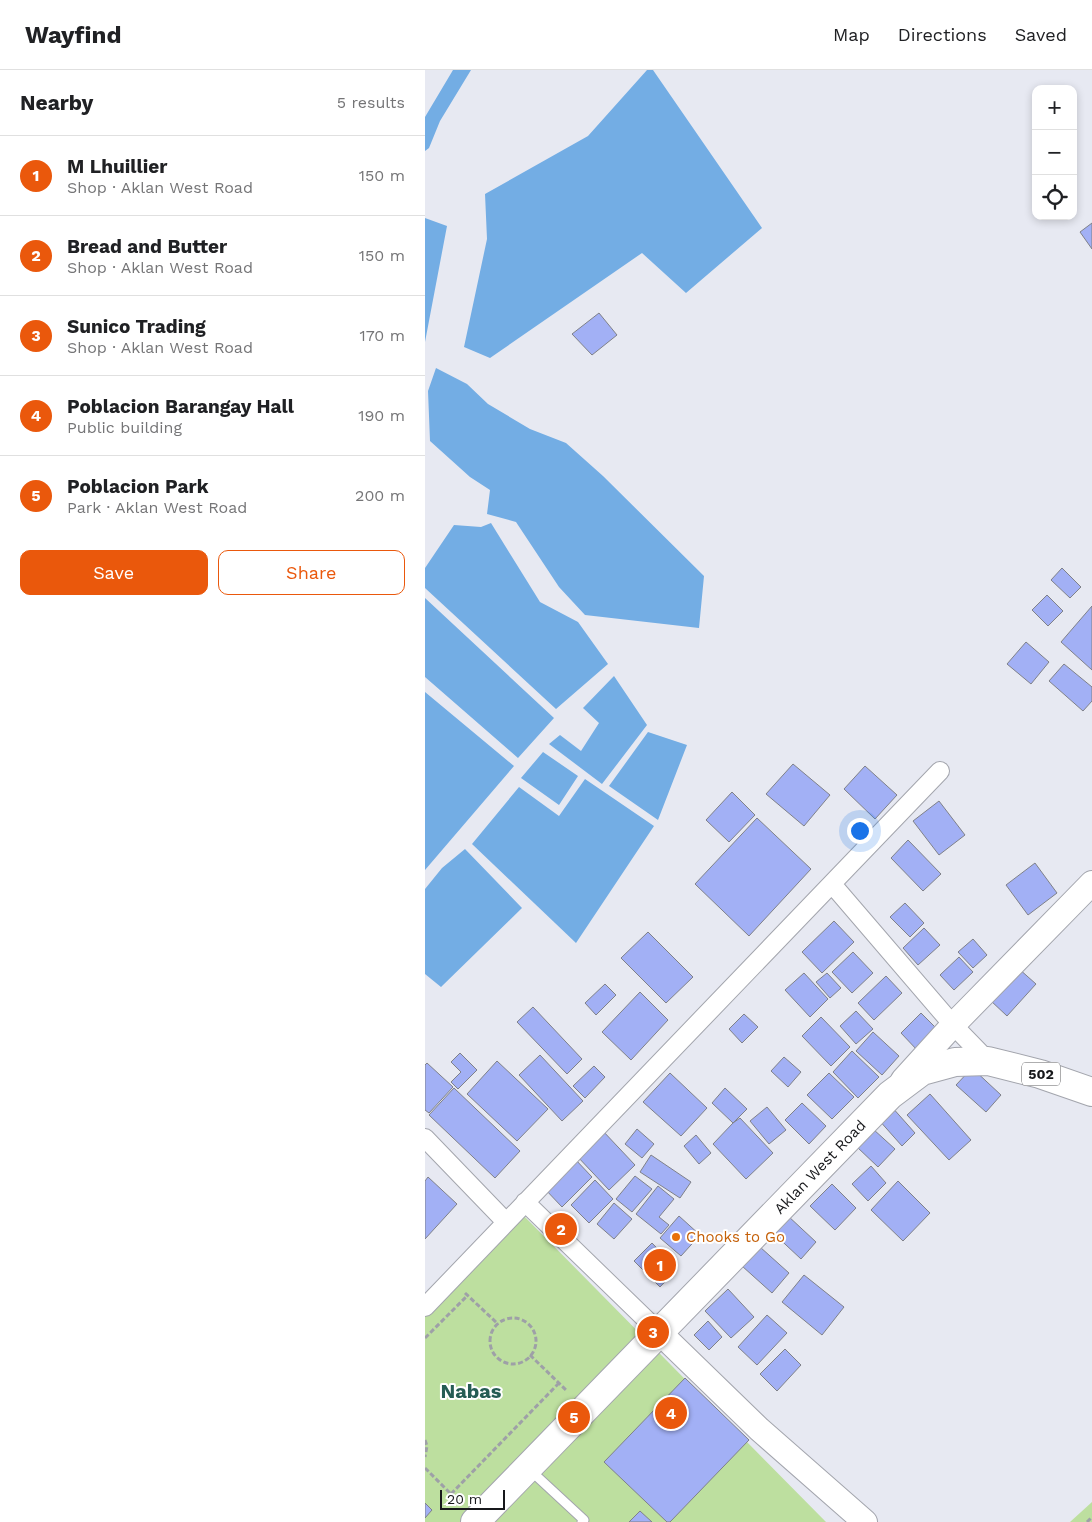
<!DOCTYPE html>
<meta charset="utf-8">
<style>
body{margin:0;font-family:"Work Sans",sans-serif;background:#f2f2f2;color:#202124}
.controls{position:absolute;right:15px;top:15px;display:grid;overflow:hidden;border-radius:10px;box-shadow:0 2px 8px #0003}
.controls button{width:45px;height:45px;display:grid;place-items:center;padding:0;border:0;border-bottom:1px solid #e0e0e0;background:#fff;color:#202124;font:25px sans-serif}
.scale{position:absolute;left:15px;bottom:12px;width:65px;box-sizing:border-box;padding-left:5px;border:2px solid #17181b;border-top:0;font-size:14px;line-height:18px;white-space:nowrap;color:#17181b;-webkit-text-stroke:4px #fff;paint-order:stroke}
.you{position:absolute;left:434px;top:760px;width:18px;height:18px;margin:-12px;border:4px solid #fff;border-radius:50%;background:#1a73e8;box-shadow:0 0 0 8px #1a73e833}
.badge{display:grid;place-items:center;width:32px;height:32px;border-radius:50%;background:#ea580c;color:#fff;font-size:16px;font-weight:700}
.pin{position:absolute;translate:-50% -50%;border:2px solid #fff;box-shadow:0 1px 5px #0006}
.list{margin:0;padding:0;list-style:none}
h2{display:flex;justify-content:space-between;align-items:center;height:65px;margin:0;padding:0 20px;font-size:21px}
h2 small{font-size:16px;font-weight:400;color:#757577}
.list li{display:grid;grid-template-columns:32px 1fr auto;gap:15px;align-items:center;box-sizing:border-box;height:80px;padding:0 20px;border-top:1px solid #e0e0e0}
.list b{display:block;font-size:19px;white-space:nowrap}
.list p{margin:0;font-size:16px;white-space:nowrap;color:#757577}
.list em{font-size:16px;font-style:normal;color:#757577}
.actions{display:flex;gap:10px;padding:15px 20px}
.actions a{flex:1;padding:11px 0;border:1px solid #ea580c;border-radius:10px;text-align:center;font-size:18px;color:#ea580c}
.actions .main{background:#ea580c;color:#fff}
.icon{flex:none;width:28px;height:28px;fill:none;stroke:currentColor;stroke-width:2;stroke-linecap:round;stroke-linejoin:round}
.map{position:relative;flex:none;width:667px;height:1452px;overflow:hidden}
header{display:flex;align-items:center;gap:30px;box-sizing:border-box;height:70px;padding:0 25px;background:#fff;border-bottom:1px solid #e0e0e0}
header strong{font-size:24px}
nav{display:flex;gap:28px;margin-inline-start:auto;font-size:18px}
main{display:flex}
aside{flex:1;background:#fff}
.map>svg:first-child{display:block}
.green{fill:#bddf9f}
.water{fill:#73ade4}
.building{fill:#a2b0f5;stroke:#7f8189}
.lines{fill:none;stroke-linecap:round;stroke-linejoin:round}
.lane-casing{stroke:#a3a5ad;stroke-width:11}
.street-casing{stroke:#a3a5ad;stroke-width:20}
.secondary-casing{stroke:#a3a5ad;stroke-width:26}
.primary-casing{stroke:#a3a5ad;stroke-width:30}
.path{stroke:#9ea0a7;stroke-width:3;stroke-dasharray:5 2.5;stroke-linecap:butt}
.lane{stroke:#fff;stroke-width:9}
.street{stroke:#fff;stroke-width:18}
.secondary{stroke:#fff;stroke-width:24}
.primary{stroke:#fff;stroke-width:28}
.food-dot{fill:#e8710a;stroke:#fff;stroke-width:2}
.labels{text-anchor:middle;stroke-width:4;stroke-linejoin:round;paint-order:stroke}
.shield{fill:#fff;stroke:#5d5d5f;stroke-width:1}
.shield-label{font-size:14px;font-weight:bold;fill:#17181b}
.street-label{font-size:15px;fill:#17181b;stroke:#fff}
.food-label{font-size:15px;fill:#c56008;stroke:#fff;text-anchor:start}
.district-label{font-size:20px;font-weight:bold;fill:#255c54;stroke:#fff}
</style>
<header>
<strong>Wayfind</strong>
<nav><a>Map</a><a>Directions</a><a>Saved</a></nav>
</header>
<main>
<aside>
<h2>Nearby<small>5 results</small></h2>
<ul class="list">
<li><span class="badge">1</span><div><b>M Lhuillier</b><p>Shop · Aklan West Road</p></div><em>150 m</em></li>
<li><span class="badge">2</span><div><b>Bread and Butter</b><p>Shop · Aklan West Road</p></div><em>150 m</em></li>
<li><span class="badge">3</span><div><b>Sunico Trading</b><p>Shop · Aklan West Road</p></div><em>170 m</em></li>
<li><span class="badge">4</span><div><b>Poblacion Barangay Hall</b><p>Public building</p></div><em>190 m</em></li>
<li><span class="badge">5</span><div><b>Poblacion Park</b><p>Park · Aklan West Road</p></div><em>200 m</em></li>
</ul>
<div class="actions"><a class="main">Save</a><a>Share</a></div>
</aside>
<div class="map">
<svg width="667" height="1452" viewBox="0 0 667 1452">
<rect width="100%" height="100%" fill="#e7e9f2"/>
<path class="green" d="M98,1145L401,1452H0V1243Z
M667,1432V1452H645Z"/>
<path class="water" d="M28,0H46L15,51L4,78L0,81V47Z
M222,0H228L337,158L261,223L217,183L65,288L39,277L62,169L60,124L163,66Z
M0,148L22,156L0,272Z
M11,298L42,314L63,334L105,359L141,373L178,406L279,506L274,558L160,545L134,517L91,452L62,444L65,420L45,407L5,371L3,321Z
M66,453L115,532L153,552L183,594L131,639L0,518V498L29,455L56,457Z
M0,528L129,648L93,688L0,607Z
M189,606L222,655L177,714L124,674L135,665L156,681L174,653L158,638Z
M0,622L89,696L0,800Z
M223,662L262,675L233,750L184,716Z
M118,682L153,706L134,735L96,708Z
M160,709L229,756L151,873L47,774L94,717L134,746Z
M40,779L97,838L16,917L0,904V819L17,798Z"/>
<path class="building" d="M667,153V179L655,162Z
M174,243L192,265L167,285L147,264Z
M637,498L656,517L645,528L626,510Z
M622,525L638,541L623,556L607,540Z
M667,536V600L636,572Z
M601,572L624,592L606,614L582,594Z
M639,594L667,617V631L658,641L624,611Z
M368,694L405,725L379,756L341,724Z
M440,696L472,725L450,749L419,719Z
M307,722L330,745L304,772L281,750Z
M514,731L540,765L514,785L488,751Z
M332,748L386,799L324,866L270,814Z
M483,770L516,804L498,821L466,788Z
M610,793L632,823L603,845L581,815Z
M480,833L499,853L485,867L465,847Z
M409,851L429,872L397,903L377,882Z
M499,858L515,875L493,895L478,878Z
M223,862L268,907L241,933L196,888Z
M548,869L562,885L548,898L533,882Z
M428,882L448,903L427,923L407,902Z
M534,887L548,902L529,920L515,905Z
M593,898L611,914L582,946L565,930Z
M379,903L403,929L385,947L360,920Z
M402,903L416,918L405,928L391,912Z
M461,906L477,923L449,950L433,933Z
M180,914L191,925L171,945L160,933Z
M215,922L243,950L206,990L177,962Z
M108,937L157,989L142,1004L92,952Z
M431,941L448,959L431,974L415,956Z
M496,943L514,961L493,981L476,963Z
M319,944L333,957L317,973L304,959Z
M396,947L425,977L406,996L377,966Z
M448,962L474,986L457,1005L431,981Z
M427,981L454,1007L433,1028L408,1002Z
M35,983L52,1000L33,1019L26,1012L36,1002L26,992Z
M115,985L158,1031L137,1051L94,1005Z
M359,987L376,1002L363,1017L346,1001Z
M72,991L123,1039L92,1071L42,1024Z
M2,993L28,1017L4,1043L0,1040V995Z
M169,996L180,1007L160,1028L148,1016Z
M547,998L576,1025L561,1042L531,1015Z
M245,1003L282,1038L256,1066L218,1032Z
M404,1003L429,1027L407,1049L382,1025Z
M29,1018L95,1081L70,1108L4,1045Z
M300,1018L322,1039L308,1053L287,1033Z
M505,1024L546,1070L524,1090L482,1045Z
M377,1033L401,1056L384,1074L360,1050Z
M466,1036L490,1063L477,1076L453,1049Z
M342,1037L361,1060L344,1074L325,1051Z
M315,1048L348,1083L321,1109L288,1074L308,1053Z
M212,1059L229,1074L217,1088L200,1074Z
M448,1059L470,1079L453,1097L432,1077Z
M177,1060L210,1095L184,1120L151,1085Z
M271,1065L286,1083L274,1094L259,1076Z
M226,1085L266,1112L255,1128L215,1102Z
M149,1088L167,1107L137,1137L119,1118Z
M446,1096L461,1113L443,1131L427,1114Z
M210,1106L227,1119L207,1142L191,1129Z
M3,1107L32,1134L0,1169V1111Z
M170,1110L188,1129L164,1153L146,1135Z
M473,1111L505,1143L478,1171L446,1140Z
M407,1114L431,1138L410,1160L385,1136Z
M233,1116L249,1129L234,1147L244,1155L236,1164L211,1144Z
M189,1133L207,1149L189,1169L172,1154Z
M362,1145L391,1172L376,1189L346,1161Z
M254,1146L275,1165L256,1186L235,1168Z
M227,1173L252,1199L235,1217L209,1191Z
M335,1177L364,1203L347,1223L317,1196Z
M379,1205L419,1237L397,1265L357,1232Z
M303,1219L329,1247L306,1268L280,1241Z
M342,1245L362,1263L332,1295L313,1277Z
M283,1251L297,1267L284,1280L269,1265Z
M360,1279L376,1295L352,1321L335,1304Z
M260,1308L324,1370L245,1452H242L179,1392Z
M0,1433L7,1440L0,1448Z
M215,1441L227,1452H204Z"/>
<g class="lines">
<g class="lane-casing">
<path id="lane" d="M105,1400L159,1450L157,1452"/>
</g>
<g class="street-casing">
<path id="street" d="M407,814L528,955L563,991
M0,1068L81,1152
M100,1132L234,1262
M0,1237L515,701"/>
</g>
<g class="secondary-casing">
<path id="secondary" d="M478,1010L528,955L667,813
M234,1262L334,1359L440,1452"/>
</g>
<g class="primary-casing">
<path id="primary" d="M50,1452L465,1025L497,1001L530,992L563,991L615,1004L667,1022"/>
</g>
<path class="path" d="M40,1223L73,1254
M65 1271a23 23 0 1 1 46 0a23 23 0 1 1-46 0Z
M0,1268L43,1225
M105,1285L142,1321
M0,1370L2,1376L0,1387
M0,1398L35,1433
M26,1424L134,1313
M662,1452L667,1447"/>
<use href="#lane" class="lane"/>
<use href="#street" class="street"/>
<use href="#secondary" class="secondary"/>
<use href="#primary" class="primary"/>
</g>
<circle class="food-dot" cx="251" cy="1167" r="5"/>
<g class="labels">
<rect class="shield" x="597" y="992.5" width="38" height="23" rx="4"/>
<g class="shield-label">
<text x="616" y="1009">502</text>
</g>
<g class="street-label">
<text transform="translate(395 1097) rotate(-46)" y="5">Aklan West Road</text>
</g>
<g class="food-label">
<text x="261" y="1172">Chooks to Go</text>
</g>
<g class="district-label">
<text x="46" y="1328">Nabas</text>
</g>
</g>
</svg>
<div class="controls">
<button>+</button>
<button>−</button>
<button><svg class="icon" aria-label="locate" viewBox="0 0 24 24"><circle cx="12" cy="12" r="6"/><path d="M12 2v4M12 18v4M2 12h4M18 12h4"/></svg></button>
</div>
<div class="scale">20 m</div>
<div class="you"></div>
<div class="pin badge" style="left:235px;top:1195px">1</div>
<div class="pin badge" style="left:136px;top:1159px">2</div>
<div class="pin badge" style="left:228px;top:1262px">3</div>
<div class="pin badge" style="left:246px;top:1343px">4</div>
<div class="pin badge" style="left:149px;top:1347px">5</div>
</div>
</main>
